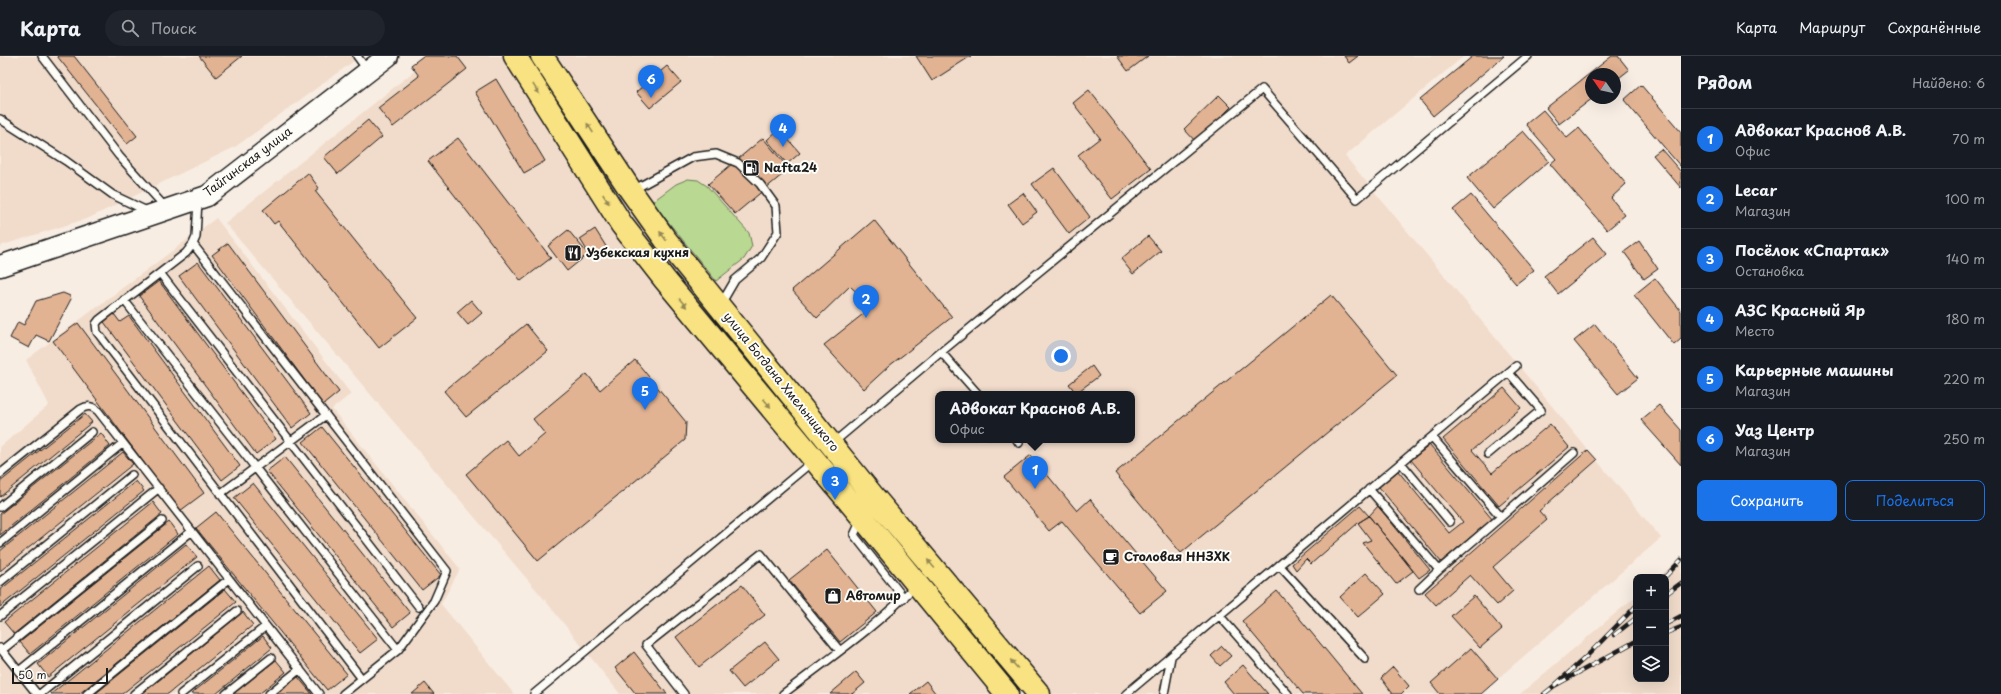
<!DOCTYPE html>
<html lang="ru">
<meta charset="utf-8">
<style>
body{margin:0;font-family:"Playpen Sans",sans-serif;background:#20242c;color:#f1f3f6}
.controls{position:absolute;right:12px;bottom:12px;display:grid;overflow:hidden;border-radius:8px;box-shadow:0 4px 16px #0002}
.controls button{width:36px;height:36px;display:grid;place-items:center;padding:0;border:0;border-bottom:1px solid #363941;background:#171b24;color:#f1f3f6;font:20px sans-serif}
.compass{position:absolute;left:1585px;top:12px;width:36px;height:36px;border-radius:50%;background:#171b24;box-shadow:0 4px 16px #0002;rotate:304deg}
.scale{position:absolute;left:12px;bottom:10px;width:96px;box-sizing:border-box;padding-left:4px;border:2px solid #1c1c1c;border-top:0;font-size:11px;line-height:14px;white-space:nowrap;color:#1c1c1c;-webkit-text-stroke:3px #fdfcf7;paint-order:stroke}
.you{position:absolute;left:1061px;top:300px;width:14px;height:14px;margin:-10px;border:3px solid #fff;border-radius:50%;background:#1a73e8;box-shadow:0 0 0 6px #1a73e833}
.badge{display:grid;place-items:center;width:26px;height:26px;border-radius:50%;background:#1a73e8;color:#fff;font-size:13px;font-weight:700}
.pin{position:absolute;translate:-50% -33px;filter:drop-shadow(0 1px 2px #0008)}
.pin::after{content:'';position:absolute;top:21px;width:14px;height:12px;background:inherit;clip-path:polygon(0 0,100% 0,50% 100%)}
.popup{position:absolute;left:935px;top:335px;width:200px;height:52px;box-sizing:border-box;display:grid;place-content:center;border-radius:8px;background:#171b24;filter:drop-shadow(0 1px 3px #0005);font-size:13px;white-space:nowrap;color:#9ea1a6}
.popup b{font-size:15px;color:#f1f3f6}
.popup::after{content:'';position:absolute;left:50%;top:100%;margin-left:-8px;border:8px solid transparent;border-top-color:#171b24}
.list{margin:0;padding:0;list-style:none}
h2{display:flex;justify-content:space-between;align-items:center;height:52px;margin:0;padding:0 16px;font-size:17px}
h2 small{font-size:13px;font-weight:400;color:#9ea1a6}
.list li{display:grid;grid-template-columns:26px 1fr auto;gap:12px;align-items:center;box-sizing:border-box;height:60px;padding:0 16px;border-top:1px solid #363941}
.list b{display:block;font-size:15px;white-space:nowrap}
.list p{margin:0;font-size:13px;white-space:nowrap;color:#9ea1a6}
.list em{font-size:13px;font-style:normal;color:#9ea1a6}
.actions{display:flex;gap:8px;padding:12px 16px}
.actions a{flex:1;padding:9px 0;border:1px solid #1a73e8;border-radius:8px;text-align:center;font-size:14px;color:#1a73e8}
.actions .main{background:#1a73e8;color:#fff}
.icon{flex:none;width:22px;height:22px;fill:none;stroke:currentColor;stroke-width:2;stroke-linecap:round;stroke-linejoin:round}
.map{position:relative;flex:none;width:1681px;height:638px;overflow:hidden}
header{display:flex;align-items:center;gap:24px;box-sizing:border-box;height:56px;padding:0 20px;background:#171b24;border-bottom:1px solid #363941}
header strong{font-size:19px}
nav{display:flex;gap:22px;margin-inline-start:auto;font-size:14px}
.search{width:280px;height:36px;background:#20242c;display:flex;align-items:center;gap:10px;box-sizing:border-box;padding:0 14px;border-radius:22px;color:#9ea1a6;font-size:15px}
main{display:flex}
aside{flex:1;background:#171b24}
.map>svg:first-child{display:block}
.built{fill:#f1dccb;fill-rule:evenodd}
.green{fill:#b9d891;stroke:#6a7a56}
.building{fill:#e2b393;stroke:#1c1c1c}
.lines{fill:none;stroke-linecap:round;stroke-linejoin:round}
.lane-casing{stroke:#1c1c1c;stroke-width:10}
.secondary-casing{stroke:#1c1c1c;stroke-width:23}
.highway-casing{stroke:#1c1c1c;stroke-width:25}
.lane{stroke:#fdfcf7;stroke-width:7}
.secondary{stroke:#fdfcf7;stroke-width:20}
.highway{stroke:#f8e281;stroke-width:22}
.rail-casing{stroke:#1c1c1c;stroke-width:4.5}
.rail{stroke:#fdfcf7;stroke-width:3;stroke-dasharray:9;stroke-linecap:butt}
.oneway{fill:#958954}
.labels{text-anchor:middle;stroke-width:4;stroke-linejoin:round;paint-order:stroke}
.street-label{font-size:12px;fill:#1c1c1c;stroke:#fdfcf7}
.poi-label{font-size:12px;font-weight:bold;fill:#1c1c1c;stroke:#fdfcf7;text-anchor:start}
</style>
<header>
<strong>Карта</strong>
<div class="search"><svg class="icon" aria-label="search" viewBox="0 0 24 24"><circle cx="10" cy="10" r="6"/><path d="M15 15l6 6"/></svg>Поиск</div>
<nav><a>Карта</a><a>Маршрут</a><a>Сохранённые</a></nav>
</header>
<main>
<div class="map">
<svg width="1681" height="638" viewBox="0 0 1681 638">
<rect width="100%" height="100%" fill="#f8ede3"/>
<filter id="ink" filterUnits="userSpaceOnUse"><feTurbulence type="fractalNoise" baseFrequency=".025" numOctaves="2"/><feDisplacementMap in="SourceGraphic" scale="8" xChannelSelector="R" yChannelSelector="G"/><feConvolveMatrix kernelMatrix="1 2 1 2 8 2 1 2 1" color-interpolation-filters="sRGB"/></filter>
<g filter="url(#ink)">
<path class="built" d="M0,0H361L235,91L89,162L0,190Z
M433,0H1464L1345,100L1661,482L1480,638H620L544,543L225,167ZM938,338H1132V384H938Z
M216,162L351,338L332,353L460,513L441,548L514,638H0V391L49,349L26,304Z
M1681,502V638H1520L1636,540V623H1666V521H1659Z"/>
<path class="green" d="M688,123L698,124L707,130L749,177L752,190L744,203L716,225L652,146L676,128Z"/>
<path class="building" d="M57,0H74L137,80L127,88Z
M199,0H242L216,21Z
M423,0H457L467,13L393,71L378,52L419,20L411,9Z
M916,0H971L932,25Z
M1117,0H1148L1128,15Z
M1344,0H1358L1349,7Z
M1473,0H1504L1433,60L1420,44Z
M1612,0H1618L1629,14L1615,25V18H1591V42H1593L1559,68L1546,52Z
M667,10L681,26L650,52L636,36Z
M496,23L545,105L524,117L475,36Z
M1641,29L1681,76V111L1624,44Z
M1089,34L1151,113L1112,143L1078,99L1100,82L1073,47Z
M1219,39L1231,51L1196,86L1184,73Z
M1543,54L1567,82L1579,72L1626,128L1611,142L1625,159L1607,174L1550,108L1556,103L1526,68Z
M368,64L382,81L338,118L324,101Z
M779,73L800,97L787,108L767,84Z
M1523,75L1549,105L1493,153L1467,122Z
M458,82L551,202L521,225L428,105Z
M763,82L789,113L735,158L708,128Z
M1661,93L1681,116V132L1653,99Z
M1054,112L1090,161L1069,178L1032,128Z
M308,117L319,132L315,135L417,262L379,292L278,165L274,168L263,154Z
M1023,137L1037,156L1022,167L1008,148Z
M1471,139L1534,214L1516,228L1453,154Z
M874,164L952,261L889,310L864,333L824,289L872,251L850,230L817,262L792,234Z
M595,173L607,192L591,201L580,183Z
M568,174L588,198L567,215L548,190Z
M1148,180L1161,195L1133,218L1121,203Z
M1593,181L1607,198L1558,238L1544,220Z
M1639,185L1658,213L1644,223L1624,196Z
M228,187L339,336L323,349L212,199Z
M198,206L311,357L292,372L179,220Z
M1655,222L1681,255V283L1674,289L1634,239Z
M159,225L276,383L256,398L139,240Z
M63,237L70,240L71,243L49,285L36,279L29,292L10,282L18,266L24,269L36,245Z
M1331,239L1397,319L1181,497L1115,417Z
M471,244L482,257L468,269L457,256Z
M114,258L120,266L129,260L240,410L222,424L104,266Z
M78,267L204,437L180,455L53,285Z
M526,268L548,295L466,361L444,335Z
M1595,268L1638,322L1618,338L1574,285Z
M635,304L686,366L685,384L538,505L466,418L506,384L519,400L545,378L533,363L587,318L600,334Z
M1092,310L1099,320L1076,337L1069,328Z
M1504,332L1521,352L1472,394L1492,417L1550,368L1569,391L1499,450L1443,383Z
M1659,349L1681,374V409L1641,364Z
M85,358L92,366L0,441V426Z
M322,371L441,519L422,534L303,386Z
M101,377L110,390L0,479V458Z
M1430,389L1492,463L1441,506L1379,431L1398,415L1449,477L1463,466L1411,404Z
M1588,394L1597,404L1539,455L1547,464L1493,511L1513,535L1497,549L1470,519L1436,549L1425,537Z
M123,396L133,408L0,515V495Z
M1031,399L1077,455L1090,443L1167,535L1140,557L1062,465L1049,475L1004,421Z
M285,401L410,557L393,571L267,415Z
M136,425L144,435L0,551V534Z
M253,427L378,583L360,597L234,442Z
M153,446L162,458L14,578L4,566Z
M1360,450L1369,460L1358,467L1311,508L1306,503L1296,514L1292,508Z
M1378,450L1430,514L1419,522L1369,460Z
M216,456L347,618L327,634L196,472Z
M1369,460L1413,515L1396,528L1363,487L1371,484L1358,467Z
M169,466L178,478L30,598L20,586Z
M186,488L197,501L48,621L38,608Z
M827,494L877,556L840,586L789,524Z
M209,510L220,524L79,638H51Z
M1366,517L1385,538L1358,561L1340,541Z
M742,529L765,559L699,611L676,581Z
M225,533L236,546L122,638H95Z
M1277,535L1362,638H1303L1242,565Z
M1474,540L1502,573L1480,592L1451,560Z
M243,556L253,569L168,638H142Z
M263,580L272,592L216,638H191Z
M765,586L779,603L743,632L729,615Z
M1222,590L1231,600L1220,610L1211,600Z
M1471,592L1498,623L1481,638H1440L1431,627Z
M634,596L667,638H636L615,612Z
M276,604L286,616L259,638H233Z
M1243,609L1268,638H1234L1224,626Z
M1393,611L1409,630L1401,638H1393L1381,622Z
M856,616L865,627L852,638H830Z
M298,621L312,638H276Z
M926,625L936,638H910Z
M425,627L434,638H412Z"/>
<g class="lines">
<g class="lane-casing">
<path id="lane" d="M42,0L119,100L166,152
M357,0L368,15
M0,63L66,105L113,139L149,156
M633,134L693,101L716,98L738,107L760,128L776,150L778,176L761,202L735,224L721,248
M198,144L196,181L193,188L447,515L434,545L398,594L343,638
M193,188L186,197L99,264L96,268L97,276L362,623
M160,217L419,551
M124,244L398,594
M941,296L978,338
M1432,381L1501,461L1439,514
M1017,384L1019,387
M833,387L941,296L1262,33L1357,143L1528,0
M1488,398L1541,354L1509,317
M1401,407L1450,466
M0,418L81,353C88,349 92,350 98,355L319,638
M1369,433L1439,514L1419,533
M220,438L326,359
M0,451L92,376
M1501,461L1574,397
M861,464L854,479L904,542
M0,487L123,387
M1279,509L1365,603
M0,526L132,419
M1219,559L1288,638
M0,560L159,432
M0,592L37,638
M2,594L162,465
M19,615L192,475
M40,638L198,510
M87,638L229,523
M134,638L237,555
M181,638L266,570
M226,638L271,602
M269,638L300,613
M534,638L813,405
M684,638L646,589L761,498L840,595
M783,638C827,604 877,570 916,529
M1126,638L1516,310
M1164,638L1171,601"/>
</g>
<g class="secondary-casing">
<path id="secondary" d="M0,210L207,140L388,0"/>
</g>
<g class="highway-casing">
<path id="highway" d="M515,0L622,169L665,224L862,461L1007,638
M542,0L631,135L665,183L873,440L1039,638"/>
</g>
<use href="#lane" class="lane"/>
<use href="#secondary" class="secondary"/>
<use href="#highway" class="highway"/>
<g class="rail-casing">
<path id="rail" d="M1665,521L1681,504
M1666,538L1681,527
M1666,568L1681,560
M1666,577L1681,571
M1614,579L1636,562
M1554,630L1587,600L1636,550
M1544,638L1554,630L1636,585"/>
</g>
<use href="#rail" class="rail"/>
</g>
<defs><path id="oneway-solid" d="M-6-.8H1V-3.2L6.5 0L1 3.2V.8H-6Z"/></defs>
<g class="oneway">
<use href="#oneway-solid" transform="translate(536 33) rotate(58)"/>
<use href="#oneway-solid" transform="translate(590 72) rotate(-123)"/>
<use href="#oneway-solid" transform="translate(606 143) rotate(57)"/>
<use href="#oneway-solid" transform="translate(663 180) rotate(-126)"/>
<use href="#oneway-solid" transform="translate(683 247) rotate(50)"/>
<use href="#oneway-solid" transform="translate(767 347) rotate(50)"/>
<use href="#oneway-solid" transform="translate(931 508) rotate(-130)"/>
<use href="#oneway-solid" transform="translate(1014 608) rotate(-130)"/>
</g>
</g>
<defs>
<g id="fuel-square" transform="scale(0.9)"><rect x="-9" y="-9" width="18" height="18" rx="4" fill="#1c1c1c" stroke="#fdfcf7"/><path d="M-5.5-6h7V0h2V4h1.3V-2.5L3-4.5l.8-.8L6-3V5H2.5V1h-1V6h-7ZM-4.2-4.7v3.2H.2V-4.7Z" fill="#fff"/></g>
<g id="restaurant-square" transform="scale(0.9)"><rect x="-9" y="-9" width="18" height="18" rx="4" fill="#1c1c1c" stroke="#fdfcf7"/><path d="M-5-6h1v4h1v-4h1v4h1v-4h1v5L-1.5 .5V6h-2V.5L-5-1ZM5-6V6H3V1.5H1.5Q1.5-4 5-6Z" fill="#fff"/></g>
<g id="cafe-square" transform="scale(0.9)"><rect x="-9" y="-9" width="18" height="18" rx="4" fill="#1c1c1c" stroke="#fdfcf7"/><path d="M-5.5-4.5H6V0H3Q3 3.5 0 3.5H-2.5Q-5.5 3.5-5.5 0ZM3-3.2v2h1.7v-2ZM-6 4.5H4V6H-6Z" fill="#fff"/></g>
<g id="shop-square" transform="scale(0.9)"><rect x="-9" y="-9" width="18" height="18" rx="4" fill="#1c1c1c" stroke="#fdfcf7"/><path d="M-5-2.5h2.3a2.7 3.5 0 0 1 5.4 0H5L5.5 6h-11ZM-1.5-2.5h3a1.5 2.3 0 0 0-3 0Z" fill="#fff"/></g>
</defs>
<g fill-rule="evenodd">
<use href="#fuel-square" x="751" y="112"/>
<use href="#restaurant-square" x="573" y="197"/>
<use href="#cafe-square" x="1111" y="501"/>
<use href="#shop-square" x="833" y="540"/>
</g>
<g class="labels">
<g class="street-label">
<text transform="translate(248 106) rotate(-37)" y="4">Тайгинская улица</text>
<text transform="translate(781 326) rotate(51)" y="4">улица Богдана Хмельницкого</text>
</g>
<g class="poi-label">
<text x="764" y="116">Nafta24</text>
<text x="586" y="201">Узбекская кухня</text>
<text x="1124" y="505">Столовая ННЗХК</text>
<text x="846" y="544">Автомир</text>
</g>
</g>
</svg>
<div class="controls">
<button>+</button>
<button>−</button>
<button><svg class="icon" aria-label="layers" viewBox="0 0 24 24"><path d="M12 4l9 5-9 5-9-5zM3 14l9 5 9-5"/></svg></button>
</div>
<svg class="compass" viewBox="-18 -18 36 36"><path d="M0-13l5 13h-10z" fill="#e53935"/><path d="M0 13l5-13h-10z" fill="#9ea1a6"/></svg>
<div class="scale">50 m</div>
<div class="you"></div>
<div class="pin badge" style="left:1035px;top:433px">1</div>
<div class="popup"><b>Адвокат Краснов А.В.</b>Офис</div>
<div class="pin badge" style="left:866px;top:262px">2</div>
<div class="pin badge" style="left:835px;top:444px">3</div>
<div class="pin badge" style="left:783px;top:91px">4</div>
<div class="pin badge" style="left:645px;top:354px">5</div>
<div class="pin badge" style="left:651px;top:42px">6</div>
</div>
<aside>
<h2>Рядом<small>Найдено: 6</small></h2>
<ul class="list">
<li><span class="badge">1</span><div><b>Адвокат Краснов А.В.</b><p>Офис</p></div><em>70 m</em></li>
<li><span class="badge">2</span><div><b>Lecar</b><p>Магазин</p></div><em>100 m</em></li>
<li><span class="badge">3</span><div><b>Посёлок «Спартак»</b><p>Остановка</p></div><em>140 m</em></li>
<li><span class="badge">4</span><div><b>АЗС Красный Яр</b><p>Место</p></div><em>180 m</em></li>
<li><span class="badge">5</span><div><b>Карьерные машины</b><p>Магазин</p></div><em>220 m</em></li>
<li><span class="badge">6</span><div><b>Уаз Центр</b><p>Магазин</p></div><em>250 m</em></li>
</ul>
<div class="actions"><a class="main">Сохранить</a><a>Поделиться</a></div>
</aside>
</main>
